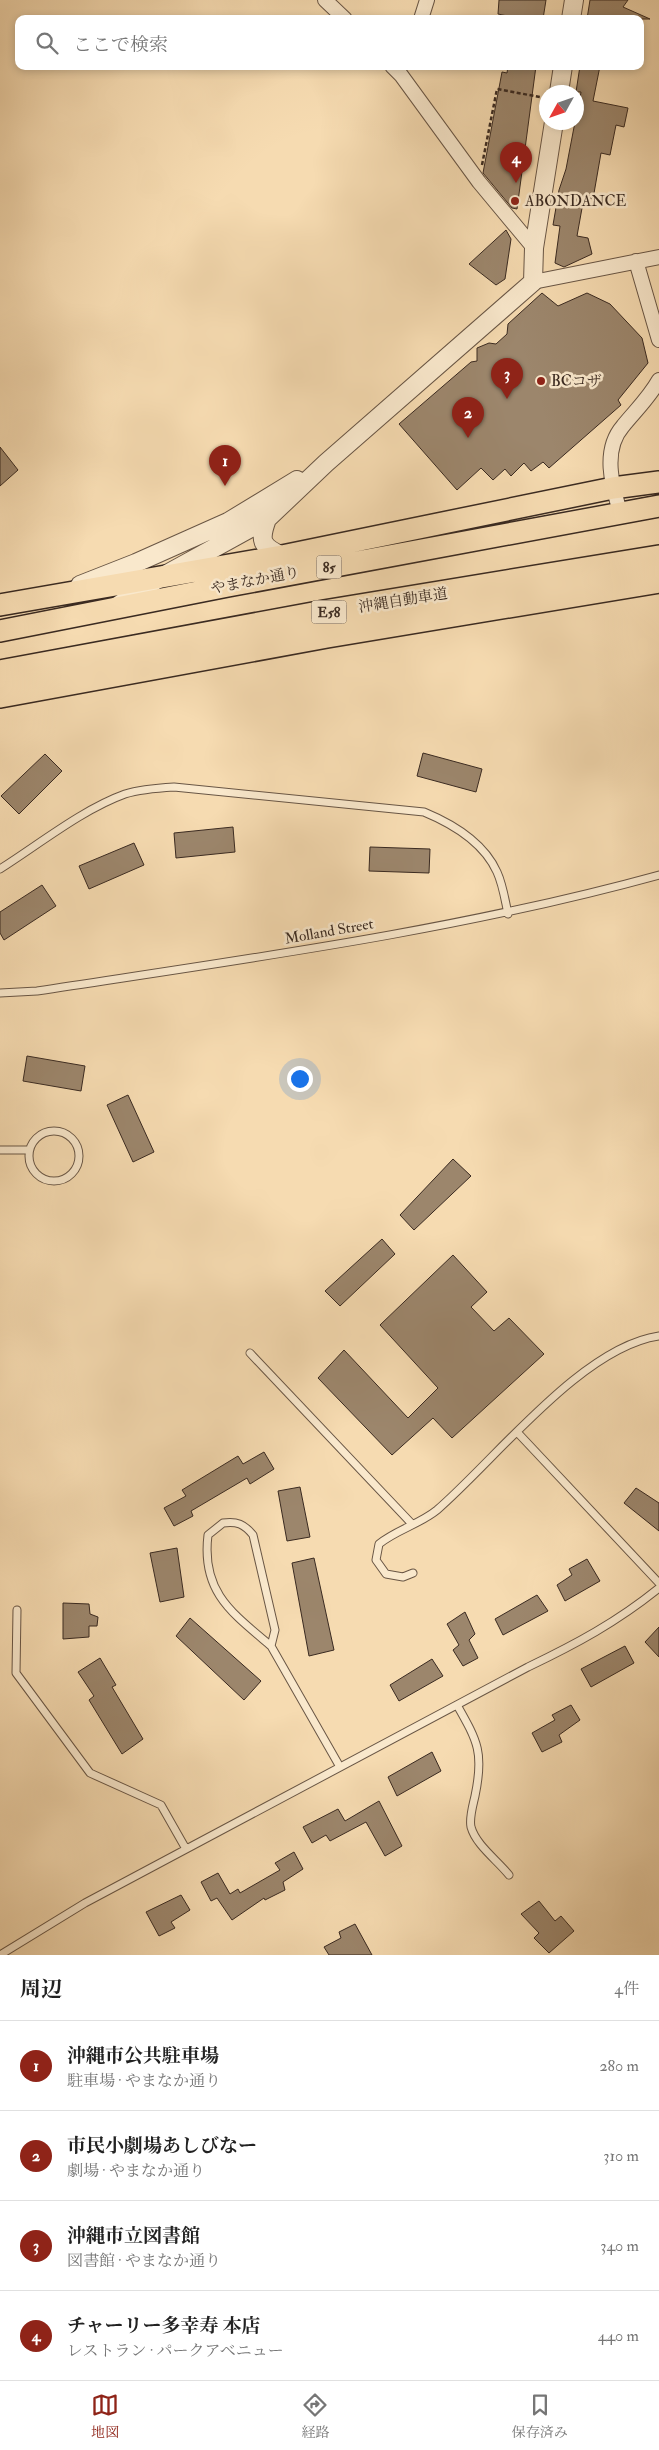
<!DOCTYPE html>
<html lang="ja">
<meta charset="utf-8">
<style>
body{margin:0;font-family:"IM FELL Double Pica","Noto Serif JP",serif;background:#f6f6f6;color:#222}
.compass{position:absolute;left:539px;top:85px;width:45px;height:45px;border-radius:50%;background:#fff;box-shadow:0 2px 8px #0003;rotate:230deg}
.you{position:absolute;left:299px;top:1078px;width:18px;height:18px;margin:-12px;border:4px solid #fff;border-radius:50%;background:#1a73e8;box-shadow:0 0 0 8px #1a73e833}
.badge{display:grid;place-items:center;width:32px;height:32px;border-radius:50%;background:#8f2418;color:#fff;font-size:16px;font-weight:700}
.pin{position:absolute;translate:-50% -41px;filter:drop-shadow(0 1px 2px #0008)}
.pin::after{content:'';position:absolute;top:26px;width:18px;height:15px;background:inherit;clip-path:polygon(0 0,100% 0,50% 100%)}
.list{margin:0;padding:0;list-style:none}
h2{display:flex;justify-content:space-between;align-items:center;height:65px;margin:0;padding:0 20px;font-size:21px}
h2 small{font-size:16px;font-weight:400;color:#767676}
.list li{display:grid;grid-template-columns:32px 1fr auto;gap:15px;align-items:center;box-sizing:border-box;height:90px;padding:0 20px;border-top:1px solid #e0e0e0}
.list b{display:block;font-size:19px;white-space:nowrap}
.list p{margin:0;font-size:16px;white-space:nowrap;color:#767676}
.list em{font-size:16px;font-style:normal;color:#767676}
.icon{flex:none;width:28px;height:28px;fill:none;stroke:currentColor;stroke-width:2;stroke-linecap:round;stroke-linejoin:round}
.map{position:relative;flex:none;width:659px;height:1955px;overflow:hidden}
.search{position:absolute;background:#fff;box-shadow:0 2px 8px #0003;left:15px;right:15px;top:15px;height:55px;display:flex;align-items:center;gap:12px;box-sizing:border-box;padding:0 18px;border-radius:10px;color:#767676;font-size:19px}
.sheet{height:425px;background:#fff}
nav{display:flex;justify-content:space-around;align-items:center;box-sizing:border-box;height:70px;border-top:1px solid #e0e0e0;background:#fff;font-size:14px;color:#767676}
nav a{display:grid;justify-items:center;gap:2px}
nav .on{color:#8f2418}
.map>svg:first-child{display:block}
.building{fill:#9c866c;stroke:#3a2a21}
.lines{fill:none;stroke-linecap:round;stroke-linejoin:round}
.service-casing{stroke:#695645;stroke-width:9}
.minor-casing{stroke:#695645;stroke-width:16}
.tertiary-casing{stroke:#695645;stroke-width:20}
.primary-casing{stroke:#3a2a21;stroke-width:24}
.motorway-casing{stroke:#3a2a21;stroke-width:28}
.path{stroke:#3a2a21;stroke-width:2.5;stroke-dasharray:4 2.5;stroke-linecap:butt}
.service{stroke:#f9e8cc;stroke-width:7}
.minor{stroke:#f9e8cc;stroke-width:14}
.tertiary{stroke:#f9e8cc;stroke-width:18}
.primary{stroke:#f6dbb1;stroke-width:21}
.motorway{stroke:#f6dbb1;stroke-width:25}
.poi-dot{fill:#8f2418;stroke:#f9e8cc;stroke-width:2}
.labels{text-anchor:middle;stroke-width:5;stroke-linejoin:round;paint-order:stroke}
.shield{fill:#f9e8cc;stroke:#736354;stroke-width:1}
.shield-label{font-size:14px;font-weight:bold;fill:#3a2a21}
.poi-label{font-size:15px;fill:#3a2a21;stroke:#f9e8cc;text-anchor:start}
.street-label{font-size:15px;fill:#3a2a21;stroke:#f9e8cc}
</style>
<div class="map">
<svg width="659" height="1955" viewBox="0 0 659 1955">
<rect width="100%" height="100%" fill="#f6dbb1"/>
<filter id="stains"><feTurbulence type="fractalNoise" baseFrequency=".004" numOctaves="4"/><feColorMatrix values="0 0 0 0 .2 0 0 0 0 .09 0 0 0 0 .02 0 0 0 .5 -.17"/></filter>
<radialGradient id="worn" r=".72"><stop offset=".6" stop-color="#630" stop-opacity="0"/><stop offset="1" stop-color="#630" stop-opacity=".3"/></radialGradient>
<path class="building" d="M499,0H546L543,19H521L498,14Z
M590,0H628L623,7L650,19H587Z
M508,66H536L517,209L512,208L483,173L502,72L507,73Z
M580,66H600L593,101L628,108L624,127L616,125L610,155L601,153L593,199L584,197L577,236L588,238L592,254L564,267L555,263L560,226L553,225L559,190L566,169L575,122H576L581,92H576Z
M506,230L511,239L505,279L496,285L469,264Z
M542,293L558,306L587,293L610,304L642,338L648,363L618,400L621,405L549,468L543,462L531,471L524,463L511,476L505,469L493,480L481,468L457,490L399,424L471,362L477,361V348L489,343L496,344L507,334L508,324Z
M0,447L18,470L0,486Z
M423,753L482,769L476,792L417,776Z
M45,754L62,771L19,814L1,796Z
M233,827L235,852L176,858L174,833Z
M134,843L144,865L89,889L79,866Z
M370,847L430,849L429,873L369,871Z
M42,885L56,906L4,940L0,933V912Z
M27,1056L85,1066L81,1091L23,1081Z
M128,1095L154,1152L133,1162L107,1105Z
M453,1159L471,1176L414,1230L400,1215Z
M382,1239L395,1254L340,1306L325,1291Z
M453,1255L487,1292L471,1307L494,1331L509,1318L544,1354L452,1438L433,1418L392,1455L318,1378L344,1350L408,1418L438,1388L380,1325Z
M264,1452L274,1469L250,1484L247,1478L191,1511L193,1516L174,1526L164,1508L186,1496L182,1490L238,1456L243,1464Z
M300,1487L310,1537L287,1541L278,1491Z
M636,1488L659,1503V1531L624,1503Z
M177,1548L184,1597L160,1602L150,1553Z
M314,1558L334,1650L309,1656L292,1563Z
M587,1559L600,1581L565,1601L557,1585L572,1575L569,1569Z
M537,1595L548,1611L503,1635L495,1619Z
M63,1603L89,1604L90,1614L98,1617L97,1626H89V1637L63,1639Z
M465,1612L475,1634L469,1640L478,1658L463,1666L453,1650L459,1645L447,1624Z
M190,1618L261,1681L244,1700L176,1636Z
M659,1627V1657L645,1642Z
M625,1646L634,1663L591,1687L581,1669Z
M100,1658L116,1685L112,1687L143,1739L122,1754L89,1700L94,1696L78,1672Z
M432,1659L443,1676L399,1701L390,1685Z
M571,1705L580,1720L559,1735L562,1742L542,1752L532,1733L555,1720L552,1715Z
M432,1752L441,1771L397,1796L388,1777Z
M379,1801L402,1846L385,1856L366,1822L330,1841L326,1835L312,1843L303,1827L338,1809L345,1821Z
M294,1852L303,1869L283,1882L285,1890L265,1900L264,1898L232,1920L217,1898L211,1901L201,1882L218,1873L230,1894L238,1889L240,1893L280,1870L275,1863Z
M181,1895L190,1910L171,1922L175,1928L159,1936L146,1912Z
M539,1901L555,1921L561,1916L574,1931L549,1953L534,1938L539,1933L521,1914Z
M355,1924L372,1955H329L324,1947L341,1938L339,1932Z"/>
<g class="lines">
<g class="service-casing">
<path id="service" d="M0,869C38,845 83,809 125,794C141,789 157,788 174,787L424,812C453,824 484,843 497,872C503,885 505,900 508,914
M0,993L37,991C245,959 456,931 659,875
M29 1156a25 25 0 1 1 50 0a25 25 0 1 1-50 0Z
M0,1150H29
M250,1353L412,1524
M517,1432L659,1583
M413,1573L403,1577L386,1574L376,1560L379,1544C396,1530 420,1524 437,1510C496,1459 582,1347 659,1336
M17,1610L16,1673L90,1773L161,1805L186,1849
M271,1646C232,1613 201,1592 208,1535L223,1523C237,1521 244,1524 253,1535L275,1630L271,1646L340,1767
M457,1705C478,1742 484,1753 475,1796C473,1805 469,1818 471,1827C476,1845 497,1860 509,1875
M0,1955L85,1903L528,1667C576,1644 617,1622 659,1588"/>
</g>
<g class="minor-casing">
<path id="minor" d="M325,0L345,19
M421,19L427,0
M392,66L401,75L479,182L534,248
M636,261L659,340
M533,282L659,257
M620,512C612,485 602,450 623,426C636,410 649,398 659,380"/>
</g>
<g class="tertiary-casing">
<path id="tertiary" d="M571,19L574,0
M559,92L563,66
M267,519C259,541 261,546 282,556
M80,585L136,563L228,522L297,480
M116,607L156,580L267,519L326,463L533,282L534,248L554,122"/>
</g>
<g class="primary-casing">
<path id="primary" d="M0,605L282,556L613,488L659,482
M0,631L228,586L659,506"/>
</g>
<g class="motorway-casing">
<path id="motorway" d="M0,673L324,613L659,558
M0,695L327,635L659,580"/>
</g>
<path class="path" d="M482,165L497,89L545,98"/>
<use href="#service" class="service"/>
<use href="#minor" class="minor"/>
<use href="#tertiary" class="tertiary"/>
<use href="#primary" class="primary"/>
<use href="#motorway" class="motorway"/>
</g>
<g class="poi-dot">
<circle cx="515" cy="201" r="5"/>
<circle cx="541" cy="381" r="5"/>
</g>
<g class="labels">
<g class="shield">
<rect x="316.5" y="555.5" width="25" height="23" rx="4"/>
<rect x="311.5" y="600.5" width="35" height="23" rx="4"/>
</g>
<g class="shield-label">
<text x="329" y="572">85</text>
<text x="329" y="617">E58</text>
</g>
<g class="poi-label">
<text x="525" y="206">ABONDANCE</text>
<text x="551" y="386">BCコザ</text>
</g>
<g class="street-label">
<text transform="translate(255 580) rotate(-11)" y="5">やまなか通り</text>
<text transform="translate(403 600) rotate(-9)" y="5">沖縄自動車道</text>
<text transform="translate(329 931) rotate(-10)" y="5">Molland Street</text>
</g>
</g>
<rect width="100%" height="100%" filter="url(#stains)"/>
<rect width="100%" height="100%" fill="url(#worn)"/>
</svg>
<svg class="compass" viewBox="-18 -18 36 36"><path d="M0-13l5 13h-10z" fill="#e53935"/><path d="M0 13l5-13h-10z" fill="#767676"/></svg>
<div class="you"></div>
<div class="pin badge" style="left:225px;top:486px">1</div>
<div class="pin badge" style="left:468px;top:438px">2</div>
<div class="pin badge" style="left:507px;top:399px">3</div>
<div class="pin badge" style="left:516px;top:183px">4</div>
<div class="search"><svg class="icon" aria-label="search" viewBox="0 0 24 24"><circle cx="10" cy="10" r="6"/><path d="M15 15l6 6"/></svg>ここで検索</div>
</div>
<section class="sheet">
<h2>周辺<small>4件</small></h2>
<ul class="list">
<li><span class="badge">1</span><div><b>沖縄市公共駐車場</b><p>駐車場 · やまなか通り</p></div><em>280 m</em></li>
<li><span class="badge">2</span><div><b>市民小劇場あしびなー</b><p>劇場 · やまなか通り</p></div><em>310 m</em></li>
<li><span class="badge">3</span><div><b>沖縄市立図書館</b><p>図書館 · やまなか通り</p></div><em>340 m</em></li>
<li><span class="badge">4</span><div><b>チャーリー多幸寿 本店</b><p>レストラン · パークアベニュー</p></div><em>440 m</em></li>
</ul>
</section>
<nav>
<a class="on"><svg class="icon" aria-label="map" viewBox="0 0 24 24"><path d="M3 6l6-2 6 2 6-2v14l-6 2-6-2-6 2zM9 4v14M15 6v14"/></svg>地図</a>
<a><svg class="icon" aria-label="directions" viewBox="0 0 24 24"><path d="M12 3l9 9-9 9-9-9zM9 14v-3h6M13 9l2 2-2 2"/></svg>経路</a>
<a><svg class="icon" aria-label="saved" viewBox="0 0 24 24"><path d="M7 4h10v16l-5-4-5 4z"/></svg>保存済み</a>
</nav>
